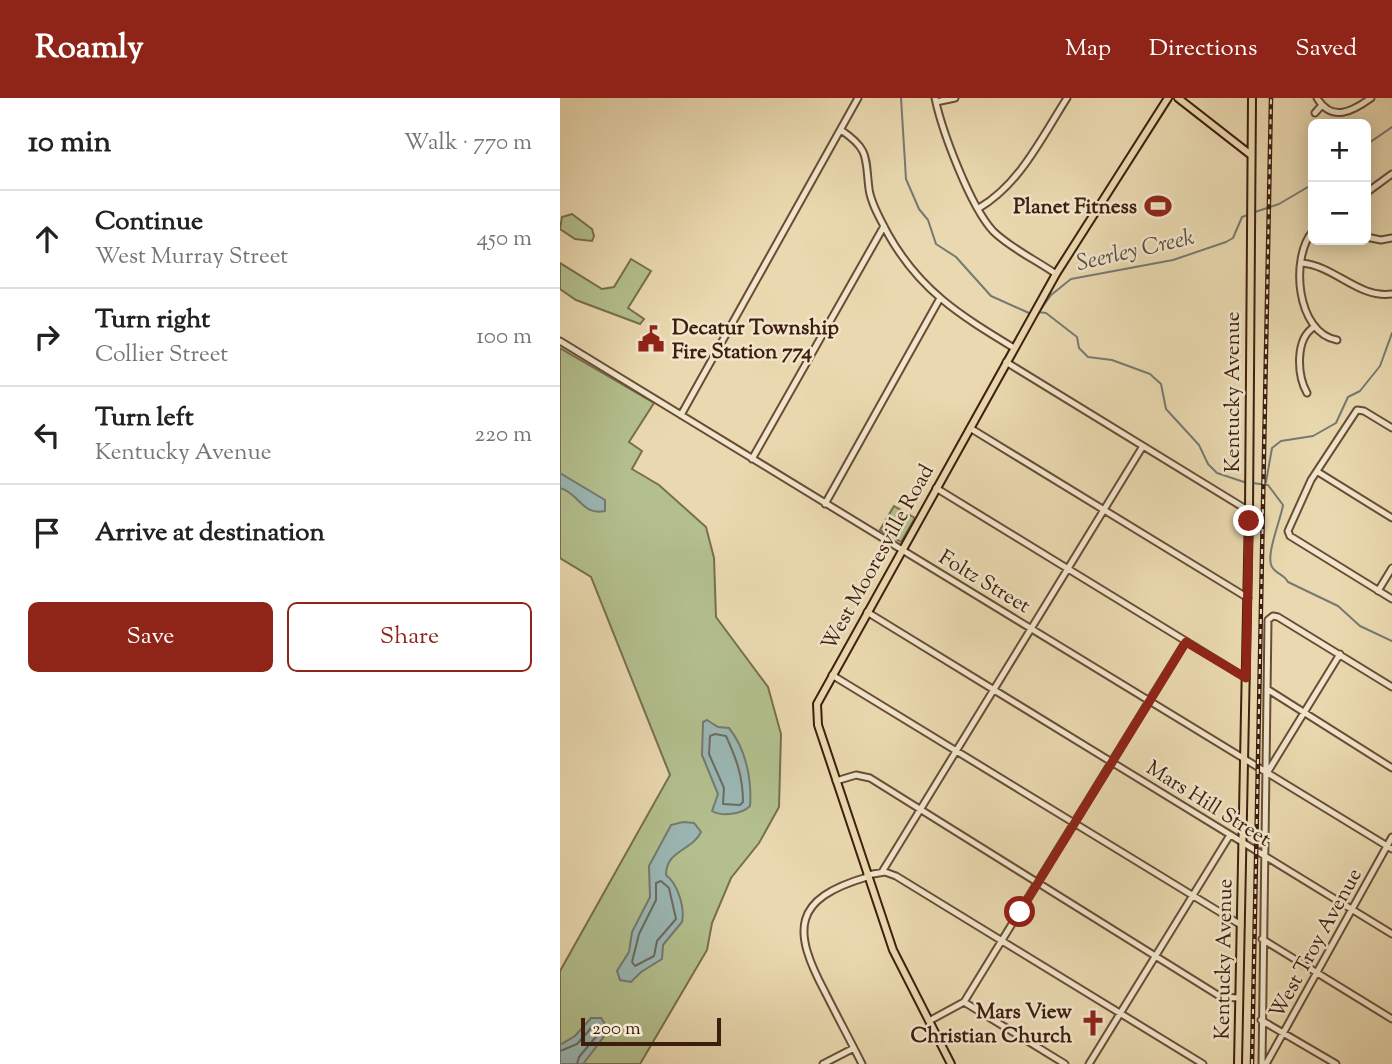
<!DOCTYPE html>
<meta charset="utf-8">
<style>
body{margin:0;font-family:"Sorts Mill Goudy",serif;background:#f6f6f6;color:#222}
.controls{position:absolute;right:21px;top:21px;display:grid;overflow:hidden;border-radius:10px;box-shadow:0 4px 18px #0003}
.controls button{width:63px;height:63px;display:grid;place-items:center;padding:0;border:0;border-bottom:2px solid #e0e0e0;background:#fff;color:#222;font:35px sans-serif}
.scale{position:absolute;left:21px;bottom:18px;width:140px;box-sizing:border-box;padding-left:7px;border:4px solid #3d1e0e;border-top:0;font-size:19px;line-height:24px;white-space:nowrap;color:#3d1e0e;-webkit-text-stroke:5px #f1e6cc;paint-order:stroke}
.stop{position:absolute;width:21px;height:21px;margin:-16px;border:5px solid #8f2418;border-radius:50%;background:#fff}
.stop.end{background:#8f2418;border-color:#fff;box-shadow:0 2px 7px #0008}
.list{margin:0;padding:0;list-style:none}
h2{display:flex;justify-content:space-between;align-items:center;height:91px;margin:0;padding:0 28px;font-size:30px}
h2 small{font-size:23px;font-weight:400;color:#767676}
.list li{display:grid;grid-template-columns:46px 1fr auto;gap:21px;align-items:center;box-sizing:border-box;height:98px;padding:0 28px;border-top:2px solid #e0e0e0}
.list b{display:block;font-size:26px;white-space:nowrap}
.list p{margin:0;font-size:23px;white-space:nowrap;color:#767676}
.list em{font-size:23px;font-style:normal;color:#767676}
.actions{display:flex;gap:14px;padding:21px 28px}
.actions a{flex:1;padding:16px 0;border:2px solid #8f2418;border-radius:10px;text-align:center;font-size:24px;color:#8f2418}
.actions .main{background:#8f2418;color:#fff}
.icon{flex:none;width:38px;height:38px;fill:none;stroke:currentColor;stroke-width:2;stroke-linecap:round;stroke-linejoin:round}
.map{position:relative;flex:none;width:832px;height:966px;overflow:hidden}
header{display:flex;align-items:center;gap:42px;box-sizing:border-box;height:98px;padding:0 35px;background:#8f2418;color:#fff}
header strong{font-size:33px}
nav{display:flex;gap:38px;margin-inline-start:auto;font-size:24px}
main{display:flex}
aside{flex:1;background:#fff}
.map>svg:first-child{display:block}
.green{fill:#b3c08e;stroke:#786f4e;stroke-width:2}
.water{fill:#9bb8b5;stroke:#757a72;stroke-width:2}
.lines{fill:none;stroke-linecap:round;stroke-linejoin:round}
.shore{stroke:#6c6b62;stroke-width:2}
.stream{stroke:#757a72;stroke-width:2}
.minor-casing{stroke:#684d36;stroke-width:9}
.major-casing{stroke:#3d1e0e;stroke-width:10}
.minor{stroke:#f1e6cc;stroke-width:5}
.major{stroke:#ead9b0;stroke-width:6}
.rail-casing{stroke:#3d1e0e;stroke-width:4.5}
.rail{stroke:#f1e6cc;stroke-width:2;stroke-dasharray:5;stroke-linecap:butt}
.route{stroke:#8f2418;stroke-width:9}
.labels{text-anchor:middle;stroke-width:5;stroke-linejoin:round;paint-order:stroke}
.poi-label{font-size:21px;font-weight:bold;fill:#3d1e0e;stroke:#f1e6cc;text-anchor:end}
.street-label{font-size:21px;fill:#3d1e0e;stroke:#f1e6cc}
.water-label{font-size:23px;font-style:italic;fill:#594c40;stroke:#f1e6cc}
</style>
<header>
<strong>Roamly</strong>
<nav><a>Map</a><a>Directions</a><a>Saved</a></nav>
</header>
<main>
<aside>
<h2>10 min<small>Walk · 770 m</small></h2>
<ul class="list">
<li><svg class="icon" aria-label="ahead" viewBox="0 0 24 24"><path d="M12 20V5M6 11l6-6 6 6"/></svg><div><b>Continue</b><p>West Murray Street</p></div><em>450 m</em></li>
<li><svg class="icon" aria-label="right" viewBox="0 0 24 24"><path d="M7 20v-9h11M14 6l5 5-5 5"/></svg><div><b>Turn right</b><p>Collier Street</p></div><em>100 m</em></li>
<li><svg class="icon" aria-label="left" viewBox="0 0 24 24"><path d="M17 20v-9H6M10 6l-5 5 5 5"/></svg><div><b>Turn left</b><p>Kentucky Avenue</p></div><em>220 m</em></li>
<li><svg class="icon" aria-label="arrive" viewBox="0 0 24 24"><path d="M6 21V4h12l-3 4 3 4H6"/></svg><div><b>Arrive at destination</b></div></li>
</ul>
<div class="actions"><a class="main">Save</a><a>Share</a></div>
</aside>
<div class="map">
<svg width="832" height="966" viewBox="0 0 832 966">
<rect width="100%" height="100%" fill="#ead9b0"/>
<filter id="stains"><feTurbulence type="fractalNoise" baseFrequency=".00286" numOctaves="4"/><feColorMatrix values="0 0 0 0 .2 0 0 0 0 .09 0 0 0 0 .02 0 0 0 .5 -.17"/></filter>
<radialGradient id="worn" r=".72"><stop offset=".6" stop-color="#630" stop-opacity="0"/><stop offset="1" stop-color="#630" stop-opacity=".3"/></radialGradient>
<path class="green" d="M12,116L32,131L34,138L32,143L15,141L0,131L2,119Z
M71,161L91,173L68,210L84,221L80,226L16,202L0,191V165L42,191L54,189Z
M0,250L94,305L69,344L82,353L72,371L99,387L146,429L154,460L156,519L208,589L221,636L219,709L199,745L171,780L152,825L147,852L80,966H0V873L110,677L31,479L0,460Z
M334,408L355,420L341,444L320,432Z"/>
<path class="water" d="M0,375L45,402V413C22,418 19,395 0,390Z
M147,622L158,629L169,630C186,651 192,682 190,708C182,716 162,719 152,713L158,696L142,657L143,624Z
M123,724L134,725L141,734C132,753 106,752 106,777C118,786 125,810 122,824L103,847L102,861L81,874L71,884L60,882L57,873L69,854L72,834L90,799L89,768L111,727Z
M31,920H41L49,932L23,966H0V947L15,938Z"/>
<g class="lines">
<path class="shore" d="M155,636L166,638C176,660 183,678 183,704L180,707L163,706L164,690L149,656L150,638Z
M101,783L109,790L116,821L97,843L94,858L75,868L72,864L79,836L96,802V785Z
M0,953L17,946L32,929L38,928L40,934L19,959L17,966"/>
<path class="stream" d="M341,0L346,81L359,111L368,122L376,146L396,159L431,198L469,215
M806,47L832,29
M695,114L719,106L753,86
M478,214L486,215L517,239L519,250L528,259L552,262L590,276L601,286L606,311L639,347L648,366L657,375L687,385
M479,214L491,197L511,181L613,162L666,144L673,140L682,119L690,116
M706,384L712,350L721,343L753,338L776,325L788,299L800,293L820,268L832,235
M692,385L708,387L723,407C721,421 705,458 712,469C716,476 724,476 728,484L778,508L800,528L832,543"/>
<g class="minor-casing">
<path id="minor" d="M375,0C382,33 410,108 433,133C450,150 476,162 496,176
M757,0C772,25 793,13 811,0
M376,4L395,0
M755,15L762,7
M281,32C310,52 305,59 309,91C311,106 321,122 328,136C360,193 400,217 454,250
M806,95L832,76
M419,110C460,86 482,39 507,0
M753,133C730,159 736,235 777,242
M806,139L821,142L832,140
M742,165C775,168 799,201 832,196
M0,243L832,751
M446,264L689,413
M747,295C737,277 735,241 754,229
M121,317L298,0
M410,330L688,500
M832,330L804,313L797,312L751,382L728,433L730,438L832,501
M192,361L324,128
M758,374L832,420
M376,390L686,580
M265,406L379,202
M818,493L832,470
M307,514L832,836
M272,577L681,827
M707,591L832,670
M707,675L780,556
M276,683L296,677L310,680L661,899L679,900
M322,774L583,348
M307,777L325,774L336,778L643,966
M702,841L832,921
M404,904L505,966
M701,922L776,966
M369,923L404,904L626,543
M263,966L294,950
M302,966C290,942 277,918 265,894C232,832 232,801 307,779
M529,966L670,737
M702,966L708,522L713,518L718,519L832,589
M706,966L832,739"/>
</g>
<g class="major-casing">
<path id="major" d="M618,0L691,57
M391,966L333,852L258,627L257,606L496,176L608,0
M678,966L689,413L692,0"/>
</g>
<use href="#minor" class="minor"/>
<use href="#major" class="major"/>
<g class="rail-casing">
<path id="rail" d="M692,966L711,0"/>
</g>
<use href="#rail" class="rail"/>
</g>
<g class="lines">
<path class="route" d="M460,814L626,544L686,580L689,423"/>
</g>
<defs>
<g id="stadium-bare" transform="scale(2.1)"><path d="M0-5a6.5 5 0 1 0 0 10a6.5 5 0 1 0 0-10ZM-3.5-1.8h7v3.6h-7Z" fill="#8f2418" stroke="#f1e6cc" stroke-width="2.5" paint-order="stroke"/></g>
<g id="civic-bare" transform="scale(2.1)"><path d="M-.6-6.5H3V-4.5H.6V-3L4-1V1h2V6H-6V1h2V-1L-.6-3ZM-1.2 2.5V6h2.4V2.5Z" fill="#8f2418" stroke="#f1e6cc" stroke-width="2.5" paint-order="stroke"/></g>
<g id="church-bare" transform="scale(2.1)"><path d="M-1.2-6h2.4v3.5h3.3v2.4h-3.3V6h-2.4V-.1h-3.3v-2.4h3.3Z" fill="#8f2418" stroke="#f1e6cc" stroke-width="2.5" paint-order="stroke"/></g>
</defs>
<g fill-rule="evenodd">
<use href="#stadium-bare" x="598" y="108"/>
<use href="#civic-bare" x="91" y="241"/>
<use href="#church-bare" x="533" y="925"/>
</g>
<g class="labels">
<g class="poi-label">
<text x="577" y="115">Planet Fitness</text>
<text x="112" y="236" text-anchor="start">Decatur Township<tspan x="112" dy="24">Fire Station 774</tspan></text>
<text x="512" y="920">Mars View<tspan x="512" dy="24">Christian Church</tspan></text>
</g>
<g class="street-label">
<text transform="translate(672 294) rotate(-90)" y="7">Kentucky Avenue</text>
<text transform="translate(317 459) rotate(-61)" y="7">West Mooresville Road</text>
<text transform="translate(425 483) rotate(31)" y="7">Foltz Street</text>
<text transform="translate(649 705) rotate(32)" y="7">Mars Hill Street</text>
<text transform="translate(755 845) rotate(-61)" y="7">West Troy Avenue</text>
<text transform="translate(663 861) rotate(-89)" y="7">Kentucky Avenue</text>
</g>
<g class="water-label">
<text transform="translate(575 151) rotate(-13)" y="8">Seerley Creek</text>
</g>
</g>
<rect width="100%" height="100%" filter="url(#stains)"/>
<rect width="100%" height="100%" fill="url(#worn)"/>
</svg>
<div class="controls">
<button>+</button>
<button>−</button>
</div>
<div class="scale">200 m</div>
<div class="stop" style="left:460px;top:814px"></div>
<div class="stop end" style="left:689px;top:423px"></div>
</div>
</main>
